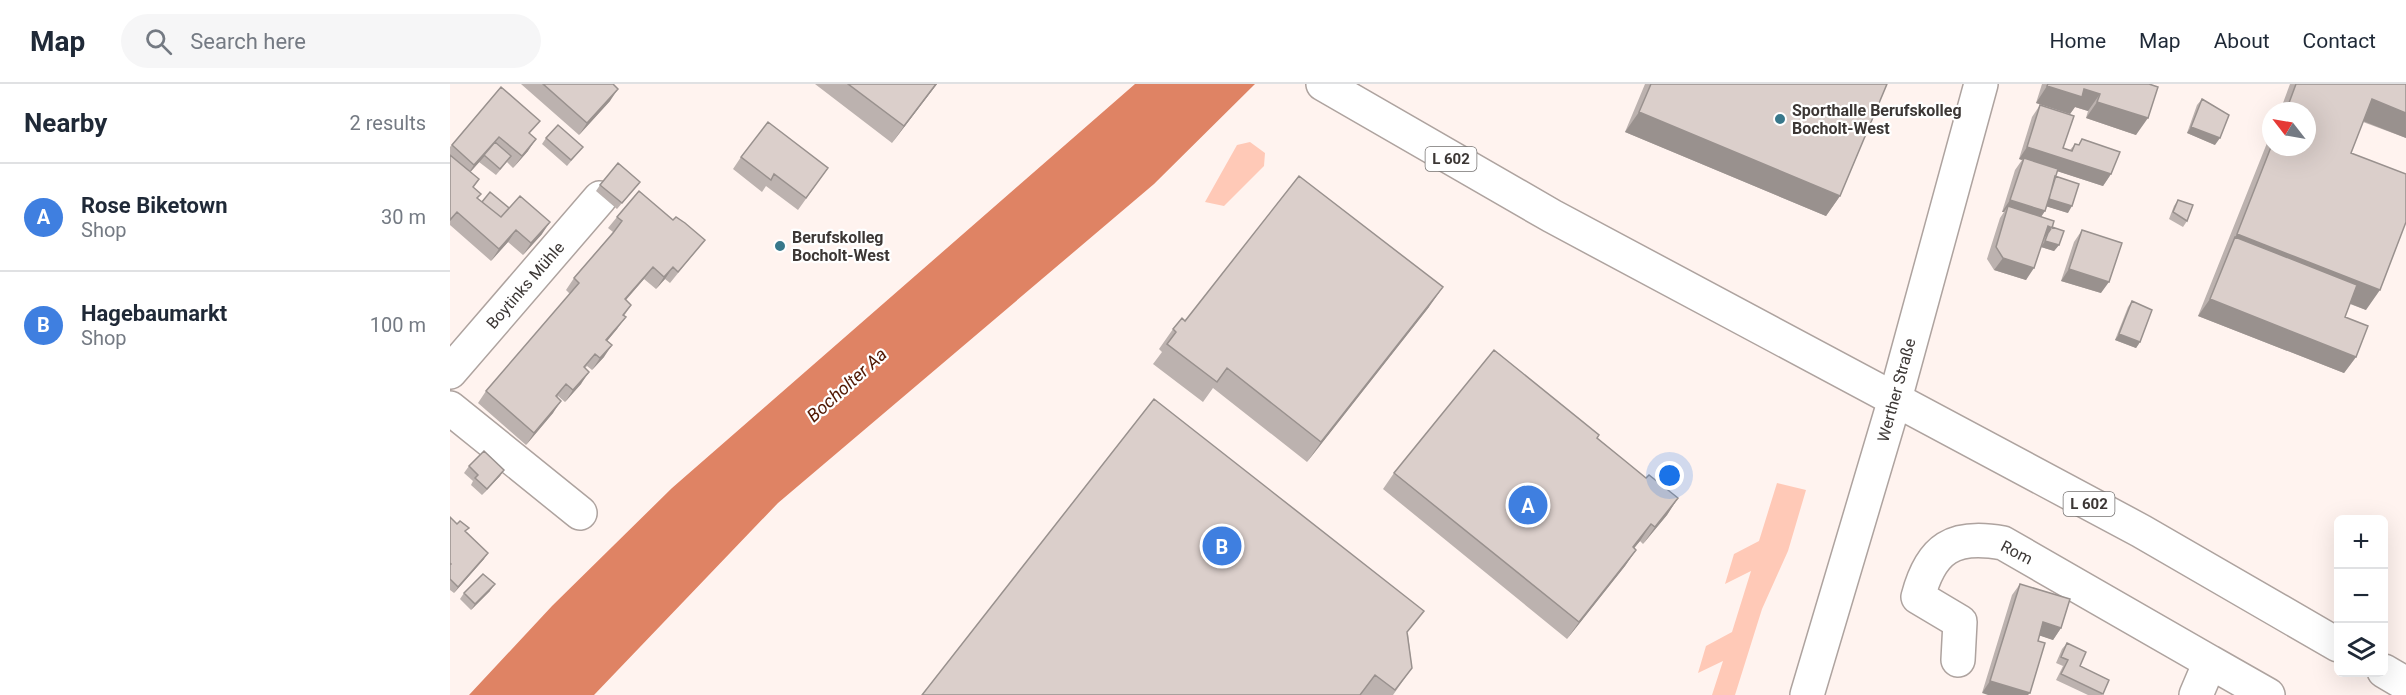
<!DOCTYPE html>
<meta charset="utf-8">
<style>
body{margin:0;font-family:Roboto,sans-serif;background:#f6f6f7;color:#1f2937}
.controls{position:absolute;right:18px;bottom:18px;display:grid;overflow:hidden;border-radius:9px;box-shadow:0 6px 24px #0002}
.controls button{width:54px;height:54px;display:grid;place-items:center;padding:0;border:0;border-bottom:2px solid #e0e1e3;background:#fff;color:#1f2937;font:30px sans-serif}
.compass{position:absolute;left:1812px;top:18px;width:54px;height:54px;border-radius:50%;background:#fff;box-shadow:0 6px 24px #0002;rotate:301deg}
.you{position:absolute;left:1220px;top:392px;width:21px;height:21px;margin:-15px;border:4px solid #fff;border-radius:50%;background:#1a73e8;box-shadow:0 0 0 9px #1a73e833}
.badge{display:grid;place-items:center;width:39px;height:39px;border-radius:50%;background:#0b8043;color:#fff;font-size:20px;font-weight:700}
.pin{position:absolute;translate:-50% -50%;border:3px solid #fff;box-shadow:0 2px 6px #0006}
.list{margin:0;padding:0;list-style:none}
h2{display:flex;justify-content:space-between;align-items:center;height:78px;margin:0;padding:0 24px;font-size:26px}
h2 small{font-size:20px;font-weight:400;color:#747a83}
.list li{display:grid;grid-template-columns:39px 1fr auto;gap:18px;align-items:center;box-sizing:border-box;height:108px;padding:0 24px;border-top:2px solid #e0e1e3}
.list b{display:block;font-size:22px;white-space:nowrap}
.list p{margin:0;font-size:20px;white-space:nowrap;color:#747a83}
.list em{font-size:20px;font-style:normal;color:#747a83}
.icon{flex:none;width:33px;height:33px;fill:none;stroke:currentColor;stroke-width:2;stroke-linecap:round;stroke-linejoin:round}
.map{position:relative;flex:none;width:1956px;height:611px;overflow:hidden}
header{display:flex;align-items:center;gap:36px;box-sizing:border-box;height:84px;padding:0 30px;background:#fff;border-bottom:2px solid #e0e1e3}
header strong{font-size:28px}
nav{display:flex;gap:33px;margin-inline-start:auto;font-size:21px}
.search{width:420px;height:54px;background:#f6f6f7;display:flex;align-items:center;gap:15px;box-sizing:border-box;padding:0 21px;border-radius:33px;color:#747a83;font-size:22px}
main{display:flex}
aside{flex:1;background:#fff}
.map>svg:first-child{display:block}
.green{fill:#ffc9b7}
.water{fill:#df8364}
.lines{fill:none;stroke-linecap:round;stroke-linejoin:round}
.street-casing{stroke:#aea39f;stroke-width:36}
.secondary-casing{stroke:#aea39f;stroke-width:36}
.primary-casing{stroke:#aea39f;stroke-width:36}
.street{stroke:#fff;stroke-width:33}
.secondary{stroke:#fff;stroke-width:33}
.primary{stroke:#fff;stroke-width:33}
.wall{fill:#bcb2af}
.shaded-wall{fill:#99918e}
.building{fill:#dbcfcb;stroke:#99918e;stroke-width:1.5}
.poi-dot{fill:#38788b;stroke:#fff;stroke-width:2}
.labels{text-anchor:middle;stroke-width:4.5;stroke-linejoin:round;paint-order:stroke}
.shield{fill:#fff;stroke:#767372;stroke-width:1.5}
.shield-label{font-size:15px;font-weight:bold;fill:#3c3735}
.poi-label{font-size:16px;font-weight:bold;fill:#3c3735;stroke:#fff;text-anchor:start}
.street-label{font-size:16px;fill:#3c3735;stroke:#fff}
.water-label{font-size:18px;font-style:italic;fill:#521802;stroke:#fff}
</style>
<header>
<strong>Map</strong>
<div class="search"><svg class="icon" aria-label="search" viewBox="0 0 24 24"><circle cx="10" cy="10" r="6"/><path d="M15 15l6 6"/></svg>Search here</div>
<nav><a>Home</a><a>Map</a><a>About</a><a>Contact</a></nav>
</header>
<main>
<aside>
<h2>Nearby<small>2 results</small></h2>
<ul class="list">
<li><span class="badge" style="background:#3f7fe0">A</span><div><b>Rose Biketown</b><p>Shop</p></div><em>30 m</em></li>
<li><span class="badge" style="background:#3f7fe0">B</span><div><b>Hagebaumarkt</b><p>Shop</p></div><em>100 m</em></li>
</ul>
</aside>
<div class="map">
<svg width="1956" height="611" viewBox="0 0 1956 611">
<rect width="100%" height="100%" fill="#fff3ef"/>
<path class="green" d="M800,58L815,69L814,82L774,122L755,118L787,61Z
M1327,399L1356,406L1338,467L1312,525L1285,611H1262L1273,577L1248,589L1256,562L1282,548L1301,487L1275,500L1284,470L1309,457Z"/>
<path class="water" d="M685,0H805L704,100L328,419L144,611H19L102,522L222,404Z"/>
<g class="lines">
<g class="street-casing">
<path id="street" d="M0,288L150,114
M0,324L130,429
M1508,576L1510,538L1468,513C1481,464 1503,450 1553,459L1760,578L1746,611
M1760,578L1818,611"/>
</g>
<g class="secondary-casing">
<path id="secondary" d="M1357,611L1445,315L1531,0"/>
</g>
<g class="primary-casing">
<path id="primary" d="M873,0L1102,132L1691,447L1888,561
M1934,587L1956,600"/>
</g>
<use href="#street" class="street"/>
<use href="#secondary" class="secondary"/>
<use href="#primary" class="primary"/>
</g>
<path class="wall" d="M71,0H163L160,17L129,51Z
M365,0H487L442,59Z
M1195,0H1437L1390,112L1376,132L1175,48Z
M1592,0H1699L1686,51L1636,34L1638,27L1625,23L1620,30L1586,19Z
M1840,0H1956V54L1913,38L1901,69L1916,226L1900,220L1895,233L1906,273L1894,289L1748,232L1821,49V63L1857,27H1830Z
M51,3L80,50L78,67L63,84L57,78L46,91L29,78L20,88L29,95L23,103L27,114L32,118L59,124L92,150L73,171L58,158L41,177L0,141V63Z
M1752,15L1765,61L1737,49L1747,21Z
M1590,21L1613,64L1620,66L1625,60L1628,61L1632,55L1661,90L1653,102L1607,87L1605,92L1618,129L1596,122L1595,127L1591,132L1602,143L1609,161L1604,167L1591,163L1576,196L1544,186L1537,175L1550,134L1554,128H1552L1565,86L1572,76L1569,75L1582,33Z
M96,54L133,63L117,82L92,60Z
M291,73L378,84L348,126L316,102L312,108L283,85Z
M150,101L185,104L167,125L146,107Z
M1728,116L1737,137L1733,143L1719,135L1724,122Z
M167,133L223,136L255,156L246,167L220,199L215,195L206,205L194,195L176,216L181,221L174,232L167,245L157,257L154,273L142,286L137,282L135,284L131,300L115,318L108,312L103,329L76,361L28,319L36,307L120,210L116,206L124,194L163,148L158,144Z
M1632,146L1651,209L1611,197L1624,158Z
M1682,217L1690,258L1686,264L1665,256L1678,223Z
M979,223L857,378L763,304L753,318L703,280L712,268L709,265L723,245L735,237Z
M1147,354L1196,394L1228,414L1217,431L1193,460L1190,457L1184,464L1186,466L1175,482L1117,555L933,405L944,389Z
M19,382L54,386L50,392L32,411L21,401L23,397L14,389Z
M0,433L16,448L34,475L4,509L0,506Z
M1570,500L1611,544L1603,556L1589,551L1532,609L1562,511Z
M40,507L21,526L10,515L14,509Z
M958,550L962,584L943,611H472Z
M1617,559L1630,582L1659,596L1652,611H1638L1606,596L1613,582L1606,579L1612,565Z"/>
<path class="shaded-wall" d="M486,0H487L442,59L454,42Z
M1597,2L1634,5L1650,10L1638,27L1625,23L1620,30L1586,19Z
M168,5L160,17L129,51L137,39Z
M1922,15L1956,29V54L1908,35Z
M1647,18L1698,34L1686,51L1636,34Z
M1189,28L1390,112L1376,132L1175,48Z
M1741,43L1770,54L1765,61L1737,49Z
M49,53L41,65L16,93L24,81Z
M86,55L78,67L63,84L72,72Z
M1577,63L1661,90L1653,102L1573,76L1574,74L1572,76L1569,75Z
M1597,114L1622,122L1618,129L1592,121Z
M1560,116L1595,127L1587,139L1558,122L1554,128H1552Z
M100,138L92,150L73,171L81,159Z
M1598,142L1602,144L1593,156Z
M66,146L58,158L41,177L49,165Z
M1787,150L1930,206L1916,226L1778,171L1785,153Z
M1595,157L1609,161L1604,167L1591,163Z
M1553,174L1584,184L1576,196L1544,186Z
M203,183L194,195L166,227L175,215Z
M223,183L215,195L206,205L214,193Z
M1619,185L1659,198L1651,209L1611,197Z
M993,203L979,223L857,378L871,358Z
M1760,215L1906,273L1894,289L1748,232Z
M176,233L167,245L148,268L156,256Z
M1669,250L1690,258L1686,264L1665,256Z
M162,261L154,273L142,286L150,274Z
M139,288L131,300L115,318L123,306Z
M111,317L103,329L76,361L84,349Z
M54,386L50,392L32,411L37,405Z
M1228,414L1217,431L1193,460L1205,443Z
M1201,440L1190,457L1171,480L1183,463Z
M1186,466L1175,482L1117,555L1129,538Z
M38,469L34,475L4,509L8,503Z
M45,500L40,507L21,526L25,520Z
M1593,538L1611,544L1603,556L1585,550Z
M1540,597L1580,609L1578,611H1538L1532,609Z"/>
<path class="building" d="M93,0H163L168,5L137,39Z
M398,0H486L454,42Z
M1201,0H1437L1390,112L1189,28Z
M1598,0H1699L1708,3L1698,34L1647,18L1650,10L1634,5L1632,13L1597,2Z
M1846,0H1956V29L1922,15L1901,69L1956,90V138L1930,206L1787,150L1821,63H1857V27H1836Z
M51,3L90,37L79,49L86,55L72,72L49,53L24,81L2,61Z
M1752,15L1779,31L1770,54L1741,43Z
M1590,21L1624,32L1613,64L1622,67L1625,60L1629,61L1632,55L1670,68L1661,90L1577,63Z
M318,38L378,84L356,114L324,90L321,96L291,73Z
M108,41L133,63L121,76L96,54Z
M45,58L61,72L50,85L34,71Z
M0,71L29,95L23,103L31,110L27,114L51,133L70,112L100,138L81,159L66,146L49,165L7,128L0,136Z
M1574,74L1608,85L1595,127L1560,116Z
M168,79L190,98L172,119L150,101Z
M849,92L993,203L871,358L777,284L767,298L717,260L726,248L723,245L732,234L735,237Z
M1605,92L1629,100L1622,122L1599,115Z
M189,107L223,136L226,133L235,139L255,156L228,188L223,183L214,193L203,183L175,215L181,221L173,231L176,233L156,256L162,261L150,274L145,270L134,283L139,288L123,306L116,300L106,312L111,317L84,349L36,307L129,199L124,194L163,149L172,137L167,133Z
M40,108L59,124L51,133L32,118Z
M1728,116L1743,121L1737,137L1723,128Z
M1558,122L1604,137L1602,144L1598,142L1584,184L1553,174L1546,163Z
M1602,143L1614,147L1609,161L1595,157L1598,149Z
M1632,146L1672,159L1659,198L1619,185Z
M1785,153L1907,201L1895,233L1918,242L1906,273L1760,215Z
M1682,217L1702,226L1690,258L1669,250Z
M1044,266L1149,351L1147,354L1174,376L1196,394L1199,391L1228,414L1205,443L1201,440L1183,463L1186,466L1129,538L944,389Z
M704,315L974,527L957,548L962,584L945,606L925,591L910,611H472Z
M34,367L54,386L37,405L25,394L28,391L19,382Z
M0,433L7,440L10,437L19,444L15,447L38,469L8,503L0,495V481L1,480L0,479Z
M33,490L45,500L25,520L14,509Z
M1570,500L1620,515L1611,544L1593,538L1588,557L1595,559L1580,609L1540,597Z
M1617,559L1636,568L1630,582L1659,596L1653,610L1611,590L1618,576L1611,573Z"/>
<g class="poi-dot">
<circle cx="1330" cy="35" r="6"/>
<circle cx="330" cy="162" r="6"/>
</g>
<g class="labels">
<g class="shield">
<rect x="975.5" y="63" width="51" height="24" rx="4.5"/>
<rect x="1613.5" y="408" width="51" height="24" rx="4.5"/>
</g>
<g class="shield-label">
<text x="1001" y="80">L 602</text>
<text x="1639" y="425">L 602</text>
</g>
<g class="poi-label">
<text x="1342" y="32">Sporthalle Berufskolleg<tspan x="1342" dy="18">Bocholt-West</tspan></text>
<text x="342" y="159">Berufskolleg<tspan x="342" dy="18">Bocholt-West</tspan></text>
</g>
<g class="street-label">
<text transform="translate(75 201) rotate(-49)" y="6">Boytinks Mühle</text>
<text transform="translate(1446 306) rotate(-75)" y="6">Werther Straße</text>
<text transform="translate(1567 468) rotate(27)" y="6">Rom</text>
</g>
<g class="water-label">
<text transform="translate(397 301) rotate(-42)" y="6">Bocholter Aa</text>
</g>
</g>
</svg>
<div class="controls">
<button>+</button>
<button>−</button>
<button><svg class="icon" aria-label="layers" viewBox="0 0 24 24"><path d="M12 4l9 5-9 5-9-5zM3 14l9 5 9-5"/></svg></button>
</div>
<svg class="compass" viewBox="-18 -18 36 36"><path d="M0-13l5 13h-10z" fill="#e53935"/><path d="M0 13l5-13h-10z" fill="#747a83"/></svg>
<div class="you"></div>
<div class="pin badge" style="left:1078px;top:421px;background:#3f7fe0">A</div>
<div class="pin badge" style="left:772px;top:462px;background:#3f7fe0">B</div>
</div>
</main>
